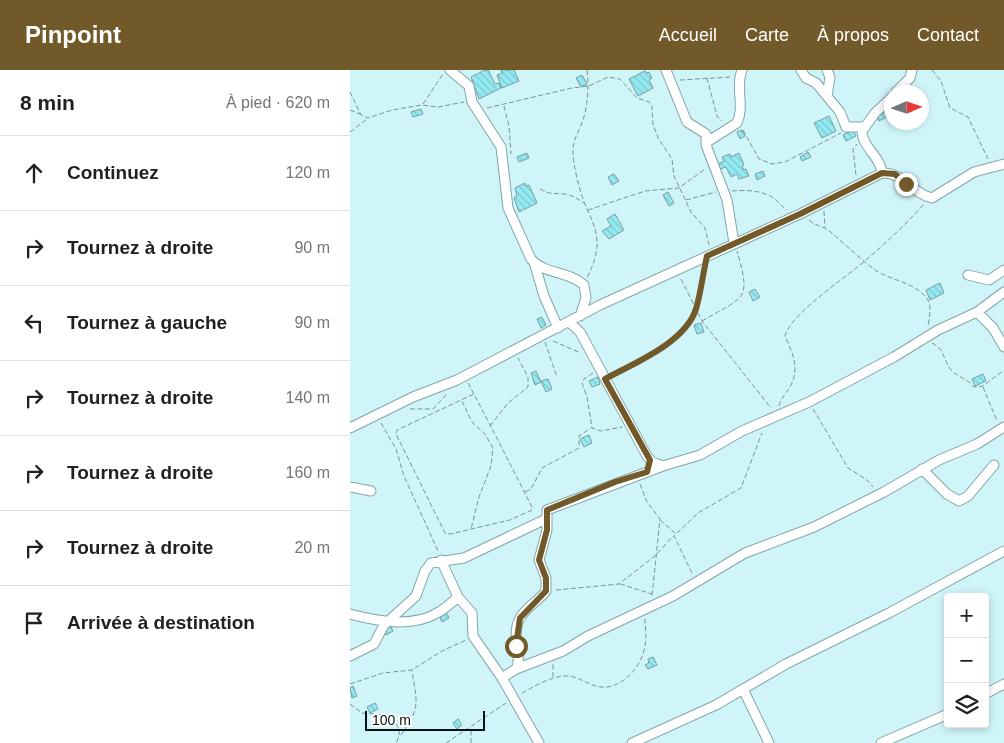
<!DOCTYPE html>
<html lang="fr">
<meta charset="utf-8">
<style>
body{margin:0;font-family:Arial,sans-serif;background:#f6f6f6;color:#202124}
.controls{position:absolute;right:15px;bottom:15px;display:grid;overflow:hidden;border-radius:5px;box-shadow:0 2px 8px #0003}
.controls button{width:45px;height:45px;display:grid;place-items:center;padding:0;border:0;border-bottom:1px solid #e0e0e0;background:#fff;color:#202124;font:25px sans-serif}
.compass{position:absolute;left:534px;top:15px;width:45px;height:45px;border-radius:50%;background:#fff;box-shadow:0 2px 8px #0003;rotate:87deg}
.scale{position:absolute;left:15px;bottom:12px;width:120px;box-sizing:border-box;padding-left:5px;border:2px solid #041011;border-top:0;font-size:14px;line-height:18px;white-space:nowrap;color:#041011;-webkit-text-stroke:4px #fff;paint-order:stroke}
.stop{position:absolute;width:15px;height:15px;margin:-11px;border:4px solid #71592a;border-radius:50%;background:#fff}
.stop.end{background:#71592a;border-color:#fff;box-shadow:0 1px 5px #0008}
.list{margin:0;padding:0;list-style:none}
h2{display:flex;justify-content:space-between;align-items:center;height:65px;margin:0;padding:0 20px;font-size:21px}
h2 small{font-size:16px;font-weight:400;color:#757577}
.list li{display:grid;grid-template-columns:32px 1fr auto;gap:15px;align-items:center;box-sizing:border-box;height:75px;padding:0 20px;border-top:1px solid #e0e0e0}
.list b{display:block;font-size:19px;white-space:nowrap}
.list em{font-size:16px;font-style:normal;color:#757577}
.icon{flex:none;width:28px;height:28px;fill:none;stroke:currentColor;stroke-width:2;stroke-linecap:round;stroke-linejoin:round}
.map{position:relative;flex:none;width:654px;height:673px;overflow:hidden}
header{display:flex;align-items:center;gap:30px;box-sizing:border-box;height:70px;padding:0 25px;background:#71592a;color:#fff}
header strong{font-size:24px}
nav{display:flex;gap:28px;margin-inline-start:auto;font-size:18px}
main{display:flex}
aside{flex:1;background:#fff}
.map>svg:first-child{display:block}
.building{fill:url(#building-back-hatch);stroke:#7b9da0}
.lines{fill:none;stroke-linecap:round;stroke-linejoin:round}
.minor-casing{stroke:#82a5a8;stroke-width:11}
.path{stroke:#799395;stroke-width:1;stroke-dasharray:5 2.5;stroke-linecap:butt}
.minor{stroke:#fff;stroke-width:9}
.route{stroke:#71592a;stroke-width:6}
</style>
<header>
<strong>Pinpoint</strong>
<nav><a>Accueil</a><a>Carte</a><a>À propos</a><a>Contact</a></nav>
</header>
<main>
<aside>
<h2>8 min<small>À pied · 620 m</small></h2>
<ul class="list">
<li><svg class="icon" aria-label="ahead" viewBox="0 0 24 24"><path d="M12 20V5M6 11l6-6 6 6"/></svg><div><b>Continuez</b></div><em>120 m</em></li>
<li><svg class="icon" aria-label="right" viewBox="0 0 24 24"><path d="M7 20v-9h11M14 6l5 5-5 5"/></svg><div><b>Tournez à droite</b></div><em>90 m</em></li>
<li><svg class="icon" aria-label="left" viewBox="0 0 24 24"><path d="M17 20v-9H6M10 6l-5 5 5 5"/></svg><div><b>Tournez à gauche</b></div><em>90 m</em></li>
<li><svg class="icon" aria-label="right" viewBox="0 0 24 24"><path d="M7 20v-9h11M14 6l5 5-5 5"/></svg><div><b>Tournez à droite</b></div><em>140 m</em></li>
<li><svg class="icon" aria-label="right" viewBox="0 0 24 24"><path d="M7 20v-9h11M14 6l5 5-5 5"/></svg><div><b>Tournez à droite</b></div><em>160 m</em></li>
<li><svg class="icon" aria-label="right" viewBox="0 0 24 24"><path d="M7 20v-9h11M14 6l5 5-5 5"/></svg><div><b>Tournez à droite</b></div><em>20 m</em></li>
<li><svg class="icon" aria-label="arrive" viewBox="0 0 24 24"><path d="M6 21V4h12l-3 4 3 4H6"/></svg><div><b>Arrivée à destination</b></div></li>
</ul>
</aside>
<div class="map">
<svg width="654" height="673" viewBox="0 0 654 673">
<defs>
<pattern id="building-back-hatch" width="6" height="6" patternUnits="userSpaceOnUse" patternTransform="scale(1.25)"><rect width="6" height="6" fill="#93eaf2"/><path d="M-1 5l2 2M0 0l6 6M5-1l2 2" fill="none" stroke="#7dc8ce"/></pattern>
</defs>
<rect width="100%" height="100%" fill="#d0f5f8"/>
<path class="building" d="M135,0H138L145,14L149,13L151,18L129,29L121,7Z
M151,0H164L169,11L152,18L147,5L152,3Z
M295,1L297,3L299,2L302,8L299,10L303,18L288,26L279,9Z
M232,5L237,14L231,17L226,8Z
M71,39L73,44L63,47L61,42Z
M535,42L537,47L529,51L527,46Z
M479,46L486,61L472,68L464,53Z
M392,60L395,66L390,69L387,62Z
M503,60L506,66L496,71L493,65Z
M458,82L461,87L452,91L450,87Z
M177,83L179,88L169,92L167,87Z
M389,83L394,95L392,96L394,100L396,99L399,106L389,109L387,104L381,107L376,97L370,99L368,94L374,91L372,87L380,84L381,87Z
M413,101L415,106L407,110L405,104Z
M264,104L269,111L262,115L258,107Z
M175,113L176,116L179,115L187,133L169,142L164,128L167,126L165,118Z
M318,122L324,133L319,136L313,125Z
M265,144L274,160L259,169L252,161L261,156L257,149Z
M590,213L594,223L580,230L576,220Z
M405,219L410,227L403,231L399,222Z
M192,247L196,255L191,258L187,249Z
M351,253L354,262L347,264L344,255Z
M186,301L191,312L185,315L181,303Z
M633,304L636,311L625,316L622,309Z
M248,307L250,314L242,317L239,311Z
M198,309L202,319L196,322L191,311Z
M239,365L242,373L234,377L230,369Z
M96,542L99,548L92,552L89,545Z
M40,555L43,561L36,565L33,559Z
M303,587L307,595L298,599L295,595L299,593L298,589Z
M3,616L7,626L2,628L0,618Z
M25,633L28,639L20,643L17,637Z
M108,649L112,655L107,659L103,653Z"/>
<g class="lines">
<g class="minor-casing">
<path id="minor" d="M100,0L119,16L122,32L151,77L158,138L181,189C193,204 219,201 234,215L236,228L230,246
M316,0L337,52L356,64V75L377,130L384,173
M451,0L456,8L466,13L490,42L496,57H514
M546,22L560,8L562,0
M477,26L480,7L477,0
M357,72L387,53C395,36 385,17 392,0
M532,103C531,87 512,77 512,61L525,43L542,27
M184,192L194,226L208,258
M618,205L639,210L654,200
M627,242L643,258L654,277
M219,252L230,262L297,386L302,392L313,396L350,385L392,361L459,332L544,287L588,260L627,242L654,222
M0,358L63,327L107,310L250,235L450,144L532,103C553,102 563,124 582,128L624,102L654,94
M572,399L597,424L609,431L618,426L644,395
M0,417L21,421
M91,490L108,527L122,543L123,566L152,608L189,673
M0,544C27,551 62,558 87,543C95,539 102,532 108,527
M0,586L24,574L34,555L66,526L75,501L81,493L114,488L196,449
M166,599C173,588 161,567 169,550C174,538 189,531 196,521V508L189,490L197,460V440L313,396
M152,608L166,599L213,581L238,566L323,526L395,483L464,457L534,422L589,390L627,374L654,357
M393,619L419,673
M635,624L654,614
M282,673L366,635L436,594L539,543L654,481
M531,673L598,644"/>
</g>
<path class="path" d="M237,0C239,18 238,36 232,53C228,63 222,72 223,83C224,100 230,123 237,139C250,167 251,179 237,208
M582,0L591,11L600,38L618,47L638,89
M357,8L367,46L372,51
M330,10L381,7
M0,22L11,45L18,48L42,40L72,35L88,37L114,32
M73,34L93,4
M154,36L159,56L161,84
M137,38L222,18L239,16L258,7L270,9L287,28L299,32L302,36L303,54L308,68L322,89L324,106L341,142L355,158L359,175
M0,40L10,44
M393,60L409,89L422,94L435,92L491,63
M0,62L17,49
M506,105L503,79L507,74
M190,119C200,125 204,123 215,124C222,125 228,129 234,133
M382,121C395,120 410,120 422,127C427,130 431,136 437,140
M336,130L366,122
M238,140L295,121L329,118L355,99
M474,141L475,157
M459,150C465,156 473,156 478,160C494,173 509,188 525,200C540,210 563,212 576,227C583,236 579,246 578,257
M331,209L352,251L421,338
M352,251C394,226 402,232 387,181
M203,271L231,283
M195,272L207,307
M582,273C595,279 593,290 601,300C608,307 618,309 624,317L633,316L654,300
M243,303L234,309L232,313L237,327L242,358L251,361L272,357
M262,305C291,289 334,274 346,240C350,227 352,212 354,198
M118,313C140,354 161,396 182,437V440L160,450L100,464L95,463L46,364L47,360L124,324
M633,317L647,351
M112,331L122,352L135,364L143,378L141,396L129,427L121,459
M429,336C431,327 437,323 441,315C450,297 442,282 435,266C441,243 497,207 516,190C536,173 556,154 574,134
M60,339H83L97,324
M463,339L498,398L517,410L523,417
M31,353L46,379L54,406L88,481
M140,356L158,333L178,317V307L168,288
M290,414L297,432L310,449L302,526
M175,422L181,419L192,398L229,378V366L241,358
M310,450L326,464
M342,503L324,466L348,443L391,418L412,363
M270,514L302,524
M206,520L269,514L306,485L323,466
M203,607V594
M0,614L33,603L62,600L92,581L116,570
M172,623C185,616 199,607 215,606C228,605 238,616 251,617C273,619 292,596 295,576C297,567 295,557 295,549
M0,634L12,643L38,645C48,655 53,660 46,673
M51,665C71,637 67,633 62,601
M96,673L156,633
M121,673V658"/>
<use href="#minor" class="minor"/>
</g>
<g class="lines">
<path class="route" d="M166,576L170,548L196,521V508L189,490L197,460V440L265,412L297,402L300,390L255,309C284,293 335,273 346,239C351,222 353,203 357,186L450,144L532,103L545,104L556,114"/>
</g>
</svg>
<div class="controls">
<button>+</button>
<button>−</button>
<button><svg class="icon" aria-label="layers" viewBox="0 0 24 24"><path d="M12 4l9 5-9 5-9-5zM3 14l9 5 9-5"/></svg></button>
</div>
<svg class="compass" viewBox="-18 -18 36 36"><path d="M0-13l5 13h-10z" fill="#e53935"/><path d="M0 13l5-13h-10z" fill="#757577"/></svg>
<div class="scale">100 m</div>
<div class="stop" style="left:166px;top:576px"></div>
<div class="stop end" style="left:556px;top:114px"></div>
</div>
</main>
